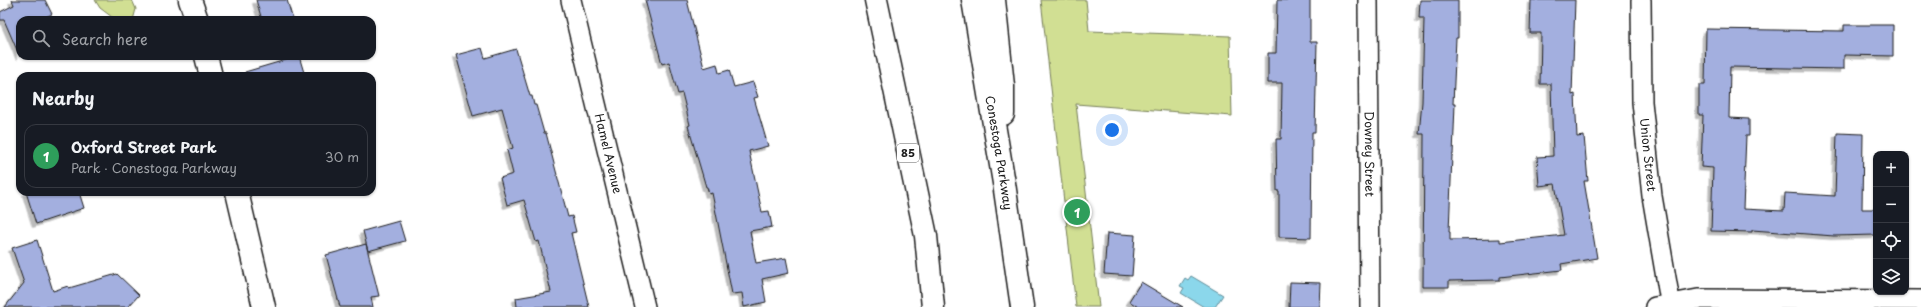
<!DOCTYPE html>
<meta charset="utf-8">
<style>
body{margin:0;font-family:"Playpen Sans",sans-serif;background:#242831;color:#f1f3f6}
.controls{position:absolute;right:12px;bottom:12px;display:grid;overflow:hidden;border-radius:8px;box-shadow:0 1px 3px #0004}
.controls button{width:36px;height:36px;display:grid;place-items:center;padding:0;border:0;border-bottom:1px solid #363941;background:#171b24;color:#f1f3f6;font:20px sans-serif}
.you{position:absolute;left:1112px;top:130px;width:14px;height:14px;margin:-10px;border:3px solid #fff;border-radius:50%;background:#1a73e8;box-shadow:0 0 0 6px #1a73e833}
.badge{display:grid;place-items:center;width:26px;height:26px;border-radius:50%;background:#c8321e;color:#fff;font-size:13px;font-weight:700}
.pin{position:absolute;translate:-50% -50%;border:2px solid #fff;box-shadow:0 1px 4px #0006}
.list{margin:0;padding:0;list-style:none}
h2{display:flex;justify-content:space-between;align-items:center;height:52px;margin:0;padding:0 16px;font-size:17px}
h2 small{font-size:13px;font-weight:400;color:#9ea1a6}
.list li{display:grid;grid-template-columns:26px 1fr auto;gap:12px;align-items:center;box-sizing:border-box;height:64px;margin:0 8px 8px;padding:0 8px;border:1px solid #363941;border-radius:12px}
.list b{display:block;font-size:15px;white-space:nowrap}
.list p{margin:0;font-size:13px;white-space:nowrap;color:#9ea1a6}
.list em{font-size:13px;font-style:normal;color:#9ea1a6}
.icon{flex:none;width:22px;height:22px;fill:none;stroke:currentColor;stroke-width:2;stroke-linecap:round;stroke-linejoin:round}
.map{position:relative;flex:none;width:1921px;height:307px;overflow:hidden}
.search{position:absolute;background:#171b24;box-shadow:0 1px 3px #0004;left:16px;top:16px;width:360px;height:44px;display:flex;align-items:center;gap:10px;box-sizing:border-box;padding:0 14px;border-radius:12px;color:#9ea1a6;font-size:15px}
.panel{position:absolute;background:#171b24;box-shadow:0 1px 3px #0004;left:16px;top:72px;width:360px;height:124px;border-radius:12px}
.map>svg:first-child{display:block}
.green{fill:#d1df93;stroke:#767e58}
.water{fill:#8bd7eb;stroke:#5f8c98}
.building{fill:#a3afdf;stroke:#1c1c1c;filter:url(#shadow)}
.lines{fill:none;stroke-linecap:round;stroke-linejoin:round}
.minor-casing{stroke:#1c1c1c;stroke-width:22}
.secondary-casing{stroke:#1c1c1c;stroke-width:25}
.motorway-casing{stroke:#1c1c1c;stroke-width:25}
.minor{stroke:#fff;stroke-width:19}
.secondary{stroke:#fff;stroke-width:22}
.motorway{stroke:#fff;stroke-width:22}
.labels{text-anchor:middle;stroke-width:4;stroke-linejoin:round;paint-order:stroke}
.shield{fill:#fff;stroke:#606060;stroke-width:1}
.shield-label{font-size:11px;font-weight:bold;fill:#1c1c1c}
.street-label{font-size:12px;fill:#1c1c1c;stroke:#fff}
</style>
<div class="map">
<svg width="1921" height="307" viewBox="0 0 1921 307">
<defs>
<filter id="shadow"><feDropShadow dx="-3.5" dy="3.5" stdDeviation="0" flood-color="#0004"/></filter>
</defs>
<rect width="100%" height="100%" fill="#fff"/>
<filter id="ink" filterUnits="userSpaceOnUse"><feTurbulence type="fractalNoise" baseFrequency=".025" numOctaves="2"/><feDisplacementMap in="SourceGraphic" scale="8" xChannelSelector="R" yChannelSelector="G"/><feConvolveMatrix kernelMatrix="1 2 1 2 8 2 1 2 1" color-interpolation-filters="sRGB"/></filter>
<g filter="url(#ink)">
<path class="green" d="M95,0H132L136,9L133,20H116L100,8Z
M1041,0H1086L1089,31L1230,36L1232,116L1076,104L1099,307H1076Z"/>
<path class="water" d="M1191,276L1223,295L1215,307H1204L1181,293L1184,288L1180,286L1185,278L1188,280Z"/>
<path class="building" d="M12,0H45L52,14L39,20H20V57L4,20H0V12L14,5Z
M256,0H287L293,20H262Z
M645,0H687L704,68L717,64L719,73L729,70L734,87L753,82L758,97L754,98L768,146L749,151L762,212L769,211L772,227L750,231L756,263L786,258L789,273L762,279L766,302L744,307L742,293L732,294L712,193L709,194L707,187H706L688,126L690,125L682,93L678,94L669,62L662,64Z
M1277,0H1310V42H1317L1315,132H1312L1311,238L1279,237V191H1277L1276,139H1281L1282,83H1268V53H1276Z
M1420,0H1458V38H1456L1453,104H1455L1453,155H1452L1449,232H1450V240L1500,239V242L1564,235L1555,184L1539,186L1537,157L1553,156L1551,84H1540L1541,33H1530L1531,0H1575L1572,95L1575,94L1577,137L1584,136L1588,181H1584L1597,258L1561,264L1562,270L1500,277V280L1449,281V287H1423L1424,134H1419L1422,102L1424,18H1419Z
M1844,25H1893V56L1844,55V69L1730,67L1729,118L1749,119V136H1746L1743,209L1784,211L1785,193L1835,196L1837,133L1863,134L1862,209H1876V235L1834,236L1752,230V232L1711,231L1713,168L1701,167L1703,115H1699V85H1705L1706,29L1844,31Z
M482,48L485,58L516,49L530,96H532L534,105H536L544,133H546L568,217L572,216L576,232L571,233L589,307H517L516,298L551,292L539,241L536,242L524,200L507,205L500,178L513,174L507,150L513,148L502,108L473,116L456,55Z
M299,56L305,76H246L245,72Z
M26,192H79L84,208L36,224Z
M399,221L405,241L368,251L363,231Z
M1107,233L1135,235L1132,276L1104,274Z
M37,240L53,291L68,286L69,288L117,274L139,295L128,307H5L24,283L12,248Z
M366,244L379,296L371,297L373,307H340L326,255Z
M1141,282L1183,307H1138L1129,301Z
M1290,282L1321,283L1320,307H1289Z"/>
<g class="lines">
<g class="minor-casing">
<g id="minor">
<path id="s1" d="M571,0L645,307"/>
<path id="s2" d="M1368,0L1370,307"/>
<path id="s3" d="M1641,0L1642,102L1652,196L1671,307"/>
<path d="M1655,307L1698,299L1921,300"/>
</g>
</g>
<g class="secondary-casing">
<path id="secondary" d="M190,0L197,20
M206,56L211,76
M237,192L264,307"/>
</g>
<g class="motorway-casing">
<g id="motorway">
<path d="M876,0L926,236L933,307"/>
<path id="s4" d="M973,0L1004,183L1022,307"/>
<path d="M994,0L1003,86V114"/>
</g>
</g>
<use href="#minor" class="minor"/>
<use href="#secondary" class="secondary"/>
<use href="#motorway" class="motorway"/>
</g>
</g>
<g class="labels">
<rect class="shield" x="897" y="144" width="22" height="18" rx="3"/>
<g class="shield-label">
<text x="908" y="157">85</text>
</g>
<g class="street-label">
<text dy="4" stroke="none"><textPath href="#s4" startOffset="155">Conestoga Parkway</textPath></text>
<text dy="4" stroke="none"><textPath href="#s1" startOffset="158">Hamel Avenue</textPath></text>
<text dy="4" stroke="none"><textPath href="#s2" startOffset="154">Downey Street</textPath></text>
<text dy="4" stroke="none"><textPath href="#s3" startOffset="155">Union Street</textPath></text>
</g>
</g>
</svg>
<div class="controls">
<button>+</button>
<button>−</button>
<button><svg class="icon" aria-label="locate" viewBox="0 0 24 24"><circle cx="12" cy="12" r="6"/><path d="M12 2v4M12 18v4M2 12h4M18 12h4"/></svg></button>
<button><svg class="icon" aria-label="layers" viewBox="0 0 24 24"><path d="M12 4l9 5-9 5-9-5zM3 14l9 5 9-5"/></svg></button>
</div>
<div class="you"></div>
<div class="pin badge" style="left:1077px;top:212px;background:#2e9e5b">1</div>
<div class="search"><svg class="icon" aria-label="search" viewBox="0 0 24 24"><circle cx="10" cy="10" r="6"/><path d="M15 15l6 6"/></svg>Search here</div>
<section class="panel">
<h2>Nearby<small></small></h2>
<ul class="list">
<li><span class="badge" style="background:#2e9e5b">1</span><div><b>Oxford Street Park</b><p>Park · Conestoga Parkway</p></div><em>30 m</em></li>
</ul>
</section>
</div>
